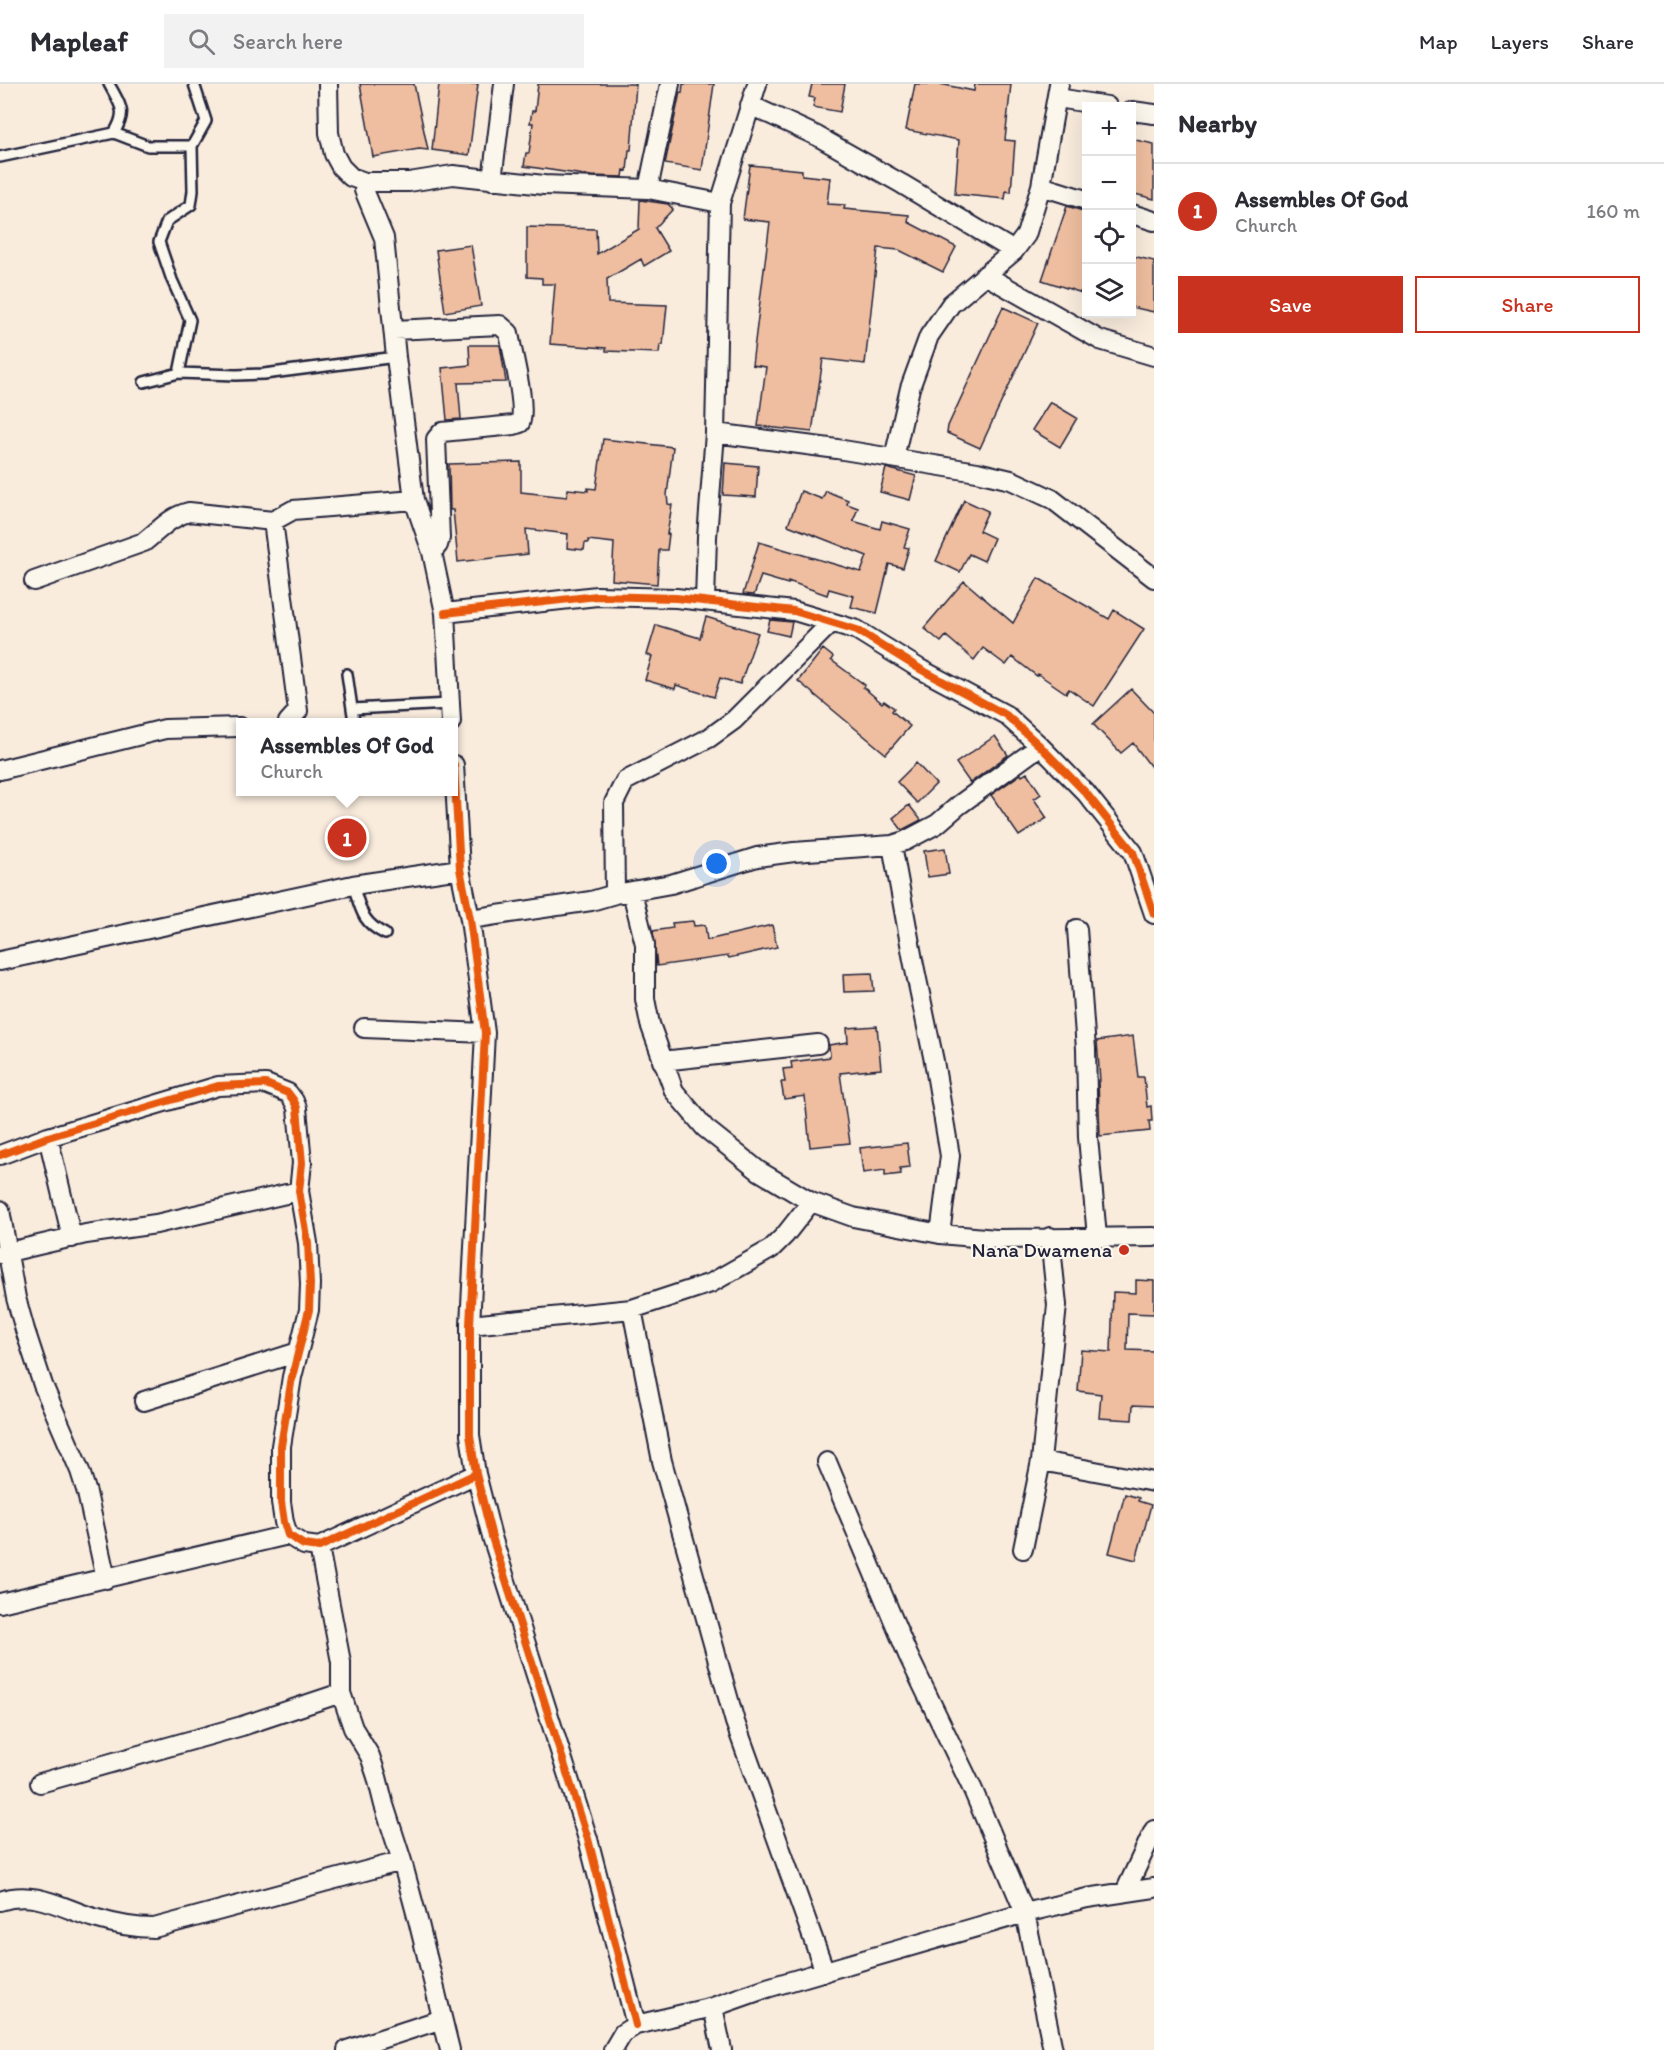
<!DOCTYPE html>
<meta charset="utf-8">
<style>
body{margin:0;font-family:Itim,sans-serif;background:#f2f2f3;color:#2b2b33}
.controls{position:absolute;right:18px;top:18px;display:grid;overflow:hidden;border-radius:0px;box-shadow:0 6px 24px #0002}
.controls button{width:54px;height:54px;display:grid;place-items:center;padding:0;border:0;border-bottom:2px solid #e1e1e2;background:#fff;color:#2b2b33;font:30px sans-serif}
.you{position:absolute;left:717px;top:780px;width:21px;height:21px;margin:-15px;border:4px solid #fff;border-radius:50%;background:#1a73e8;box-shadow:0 0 0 9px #1a73e833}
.badge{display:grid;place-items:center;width:39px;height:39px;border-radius:50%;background:#c8321e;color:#fff;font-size:20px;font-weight:700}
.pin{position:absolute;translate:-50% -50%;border:3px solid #fff;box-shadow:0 2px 6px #0006}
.popup{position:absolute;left:236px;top:634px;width:222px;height:78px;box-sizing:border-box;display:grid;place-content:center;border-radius:0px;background:#fff;filter:drop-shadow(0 2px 4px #0005);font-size:20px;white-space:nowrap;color:#7c7c81}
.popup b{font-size:22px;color:#2b2b33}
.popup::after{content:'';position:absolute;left:50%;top:100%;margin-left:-12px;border:12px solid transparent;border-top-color:#fff}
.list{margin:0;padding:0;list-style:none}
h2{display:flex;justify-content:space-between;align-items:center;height:78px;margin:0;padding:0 24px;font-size:26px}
h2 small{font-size:20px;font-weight:400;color:#7c7c81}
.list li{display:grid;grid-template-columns:39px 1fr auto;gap:18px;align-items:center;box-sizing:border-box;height:96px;padding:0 24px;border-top:2px solid #e1e1e2}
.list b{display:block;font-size:22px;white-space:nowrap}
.list p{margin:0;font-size:20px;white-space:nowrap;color:#7c7c81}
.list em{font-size:20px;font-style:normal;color:#7c7c81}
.actions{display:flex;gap:12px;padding:18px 24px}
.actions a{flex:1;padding:14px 0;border:2px solid #c8321e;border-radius:0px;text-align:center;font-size:21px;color:#c8321e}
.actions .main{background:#c8321e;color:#fff}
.icon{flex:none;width:33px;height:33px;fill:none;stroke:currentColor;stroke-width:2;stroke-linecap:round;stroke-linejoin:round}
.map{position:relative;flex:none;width:1154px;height:1966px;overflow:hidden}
header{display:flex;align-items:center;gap:36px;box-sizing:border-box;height:84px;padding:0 30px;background:#fff;border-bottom:2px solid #e1e1e2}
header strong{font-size:28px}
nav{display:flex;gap:33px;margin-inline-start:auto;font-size:21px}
.search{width:420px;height:54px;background:#f2f2f3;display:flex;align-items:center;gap:15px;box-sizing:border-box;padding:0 21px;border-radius:0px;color:#7c7c81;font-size:22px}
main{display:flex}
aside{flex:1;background:#fff}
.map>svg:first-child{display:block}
.building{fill:#efbea0;stroke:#22223b;stroke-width:1.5}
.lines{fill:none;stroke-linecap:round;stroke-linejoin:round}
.lane-casing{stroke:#22223b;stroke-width:14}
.street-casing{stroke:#22223b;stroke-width:22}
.lane{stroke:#fbf7ec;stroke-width:9}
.street{stroke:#fbf7ec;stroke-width:18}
.cycleway-casing{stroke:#fbf7ec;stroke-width:11}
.cycleway{stroke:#e8590c;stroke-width:8}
.poi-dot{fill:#c8321e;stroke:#fbf7ec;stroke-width:2}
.labels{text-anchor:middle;stroke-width:4.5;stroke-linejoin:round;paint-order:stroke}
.poi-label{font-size:21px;fill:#22223b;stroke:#fbf7ec;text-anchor:end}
</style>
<header>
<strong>Mapleaf</strong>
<div class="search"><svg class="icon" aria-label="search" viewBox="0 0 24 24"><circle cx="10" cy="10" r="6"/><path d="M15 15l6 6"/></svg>Search here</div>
<nav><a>Map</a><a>Layers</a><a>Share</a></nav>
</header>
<main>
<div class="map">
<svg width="1154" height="1966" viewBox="0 0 1154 1966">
<rect width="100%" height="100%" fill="#f9ecdd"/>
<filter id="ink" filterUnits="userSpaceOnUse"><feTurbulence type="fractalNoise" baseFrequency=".0167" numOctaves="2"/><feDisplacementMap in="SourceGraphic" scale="12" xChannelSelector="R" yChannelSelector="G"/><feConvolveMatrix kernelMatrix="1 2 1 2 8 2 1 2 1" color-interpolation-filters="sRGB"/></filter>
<g filter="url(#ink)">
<path class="building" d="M360,0H414L428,66L419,65L373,73Z
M439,0H478L469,71L432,66Z
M538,0H636L631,66H629L627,87L624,86L623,93L591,92L524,82L526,69H529L533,39H530L532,27H535Z
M683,0H714L702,86L665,80L680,8L682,9Z
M812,0H845L840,28L813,23L815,14L809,13Z
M915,0H940L974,7L975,0H1011L1005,56L1015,57L1011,108L1006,107L1005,115L955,110L959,56L906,46Z
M1131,55L1154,60V115L1131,109Z
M750,81L802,86V91L830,94L827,120L845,121L844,125L909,131L908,138L956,163L943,188L899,166L878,164L865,280L823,275L812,348L758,342L766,283L752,281L770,138L743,135Z
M640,116L668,120L673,125L655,144L669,167L644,182L641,175L607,195L608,219L667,221L663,261H660L659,269L606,267V264L550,260L555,200H542V194L527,193V143L596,145L597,170L639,145Z
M1067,122L1086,128V193L1082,209L1042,196Z
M471,161L481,222L445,228L436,166Z
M1133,172L1154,177V228L1131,223Z
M1003,223L1038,239L980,364L947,349L948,342Z
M469,261H500L506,298L458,299L461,335L447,336L442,284L470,281Z
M1050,318L1077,334L1060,363L1032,346Z
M603,355L673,363L667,411L668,420L672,421L667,450H669L667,466H659L657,500L612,496L614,459L588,456V459H585L584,466L567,464L568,450L526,445L528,470L458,478L453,426H450L449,380L521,378V408L567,413L568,405L588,407V404L596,405Z
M725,379L758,382L756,413L723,411Z
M886,384L916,392L910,416L880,408Z
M801,407L822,415L826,407L848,416L847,420L858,424L853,437L880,445L882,437L910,445L904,463L909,464L903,484L889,480L877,529L851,523L854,512L829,505L827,511L788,497V500L761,492L754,511L743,510L759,458L861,488L867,472L788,441Z
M964,416L988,427L979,447L994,454L984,477L969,470L960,488L936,477Z
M1038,494L1109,535L1114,526L1144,545L1094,622L1069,605L1066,609L1038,590L1037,592L1012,573L1006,581L983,564L974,576L946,552L941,558L924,544L964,497L1013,539Z
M706,533L758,549L740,600L720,594L714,613L676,601L675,605L645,596L652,572L647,571L656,541L700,554Z
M770,536L792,538L789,552L767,547Z
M823,565L833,573L831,576L865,601L863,603L882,619L884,617L894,624L892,627L910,642L886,670L798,597Z
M1131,605L1154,629V687L1133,659L1121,669L1093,640Z
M995,652L1008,671L970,699L956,679Z
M916,679L936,700L917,719L897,698Z
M1027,689L1041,710L1034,715L1047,734L1019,752L991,711L1021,690L1022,692Z
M909,721L921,736L902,746L893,734Z
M945,764L949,790L928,793L924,767Z
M693,837L694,842L705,841L707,856L772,841L777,863L729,874L728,872L657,882L653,847L673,844L672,839Z
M872,889L874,907L844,908L843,890Z
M877,942L881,985L840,989L850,1059L810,1063L805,1012L784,1015L781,998H785L783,985L792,984L791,978L830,973L829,961L848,958L847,944Z
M1133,952L1138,993H1144L1147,1023L1151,1022L1152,1037H1149L1150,1047L1100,1052L1098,997H1100L1097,957Z
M907,1059L910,1083L900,1084L901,1090L885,1092V1086L863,1089L860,1064Z
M1136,1196L1154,1197V1230L1128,1229L1127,1266L1154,1267V1322L1133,1321L1132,1336L1099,1334L1101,1310L1078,1307L1081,1266L1111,1268L1113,1208L1136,1209Z
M1125,1410L1139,1414L1138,1417L1151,1421L1136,1476L1109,1469Z"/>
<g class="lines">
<g class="lane-casing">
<path id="lane" d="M114,49L148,62H192
M0,73L114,49C128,27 120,21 109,0
M179,289L190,236L172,196L159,158L167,137L191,121L193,107L192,62L206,37L194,0
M144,298L179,289L236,291L264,290L396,273
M347,590L354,638
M352,625L450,620
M353,801C361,825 361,838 385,850"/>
</g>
<g class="street-casing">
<path id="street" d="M328,0L329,49L334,70L341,83L351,93L365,98H409L453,91L544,101L648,105L720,119
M1058,14L1107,22
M750,21L817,52L902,100L1014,167
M1132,27L1154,30
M492,96L504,0
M365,98L364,106L384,154L396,273L414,416L432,468L445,529L451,638
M1041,102L1086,116
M648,105L670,0
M1132,130L1154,137
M985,191L1100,256L1154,272
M394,246L500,241L509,249C512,269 527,322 520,339L514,341L442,348L436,355L440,454L438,461L432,468
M715,349L837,365L977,388L1011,396L1052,415L1154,494
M894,374L910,304L929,252L951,220L1014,167L1026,151L1041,102L1059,0
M273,437L298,627L288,638
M34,497L144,458C160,446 169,433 189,428L273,437L293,426L414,416
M705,517L707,453L715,349L720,119L757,0
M445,529L597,512L676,514L794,527L857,546L920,585L1006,631L1040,662L1086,709L1133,768L1154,830
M454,681L460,785L470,835L485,949L470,1241V1351L476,1390L492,1453L588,1755L636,1941
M0,686L165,645L240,643
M892,761L913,876L934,977L950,1072L940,1150
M632,808L645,860V915L650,940L674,1007L705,1044L759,1087L811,1118L853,1133L940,1150L996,1155L1154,1153
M615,810L614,719L625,697L709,654L734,636L831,539
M470,835L591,817L615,810L671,800L757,773L794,768L892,761L905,757L937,740L959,721L1040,662
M1077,845L1086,965L1088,1053L1097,1153
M0,877L353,801L460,785
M364,944L485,949
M662,977L818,960
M48,1053L72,1154
M0,1071L48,1053L218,1002L266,1000L288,1009L294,1017L297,1024L302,1079L299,1107L308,1159L310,1200L309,1226L292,1293L281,1362V1418L284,1438L288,1451L304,1461L319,1463L476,1390
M0,1126L16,1214L25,1246L43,1301L80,1387L87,1409L106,1495
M0,1170L86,1150L156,1140L299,1107
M632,1225L662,1377L735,1638L825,1888
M470,1241L632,1225L711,1199L771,1165L785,1151L811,1118
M144,1317L298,1268
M1041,1377L1154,1398
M827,1378L908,1571L973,1706L1025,1829L1053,1966
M319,1463L341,1578V1609L353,1644L370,1672L377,1693L384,1721L402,1777L419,1840L450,1966
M1023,1465L1041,1377L1057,1221L1050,1153
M0,1519L288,1451
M40,1699L242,1642L341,1609
M1125,1808L1154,1746
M0,1817C34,1805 62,1824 94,1834C114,1840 133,1844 154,1844L402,1777
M713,1923L722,1966
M347,1966L442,1935
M613,1966L623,1949L636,1941L713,1923L767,1904L1025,1829L1087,1814L1154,1804"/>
</g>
<use href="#lane" class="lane"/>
<use href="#street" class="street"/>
<g class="cycleway-casing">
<path id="cycleway" d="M445,529L597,512L676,514L794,527L857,546L920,585L1006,631L1040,662L1086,709L1133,768L1154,830
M454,681L460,785L470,835L485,949L470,1241V1351L476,1390L492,1453L588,1755L636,1941
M0,1071L48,1053L218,1002L266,1000L288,1009L294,1017L297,1024L302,1079L299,1107L308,1159L310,1200L309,1226L292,1293L281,1362V1418L284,1438L288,1451L304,1461L319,1463L476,1390"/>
</g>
<use href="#cycleway" class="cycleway"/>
</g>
</g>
<circle class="poi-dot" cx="1124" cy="1166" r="6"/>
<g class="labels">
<g class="poi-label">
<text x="1112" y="1173">Nana Dwamena</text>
</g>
</g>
</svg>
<div class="controls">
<button>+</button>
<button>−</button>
<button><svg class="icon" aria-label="locate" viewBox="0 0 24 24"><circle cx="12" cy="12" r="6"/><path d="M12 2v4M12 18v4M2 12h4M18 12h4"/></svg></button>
<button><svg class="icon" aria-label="layers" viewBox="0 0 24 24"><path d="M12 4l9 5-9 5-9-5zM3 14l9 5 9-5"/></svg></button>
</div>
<div class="you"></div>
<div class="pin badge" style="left:347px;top:754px">1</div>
<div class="popup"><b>Assembles Of God</b>Church</div>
</div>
<aside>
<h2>Nearby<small></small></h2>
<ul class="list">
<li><span class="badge">1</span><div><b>Assembles Of God</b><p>Church</p></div><em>160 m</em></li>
</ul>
<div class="actions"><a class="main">Save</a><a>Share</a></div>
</aside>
</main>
